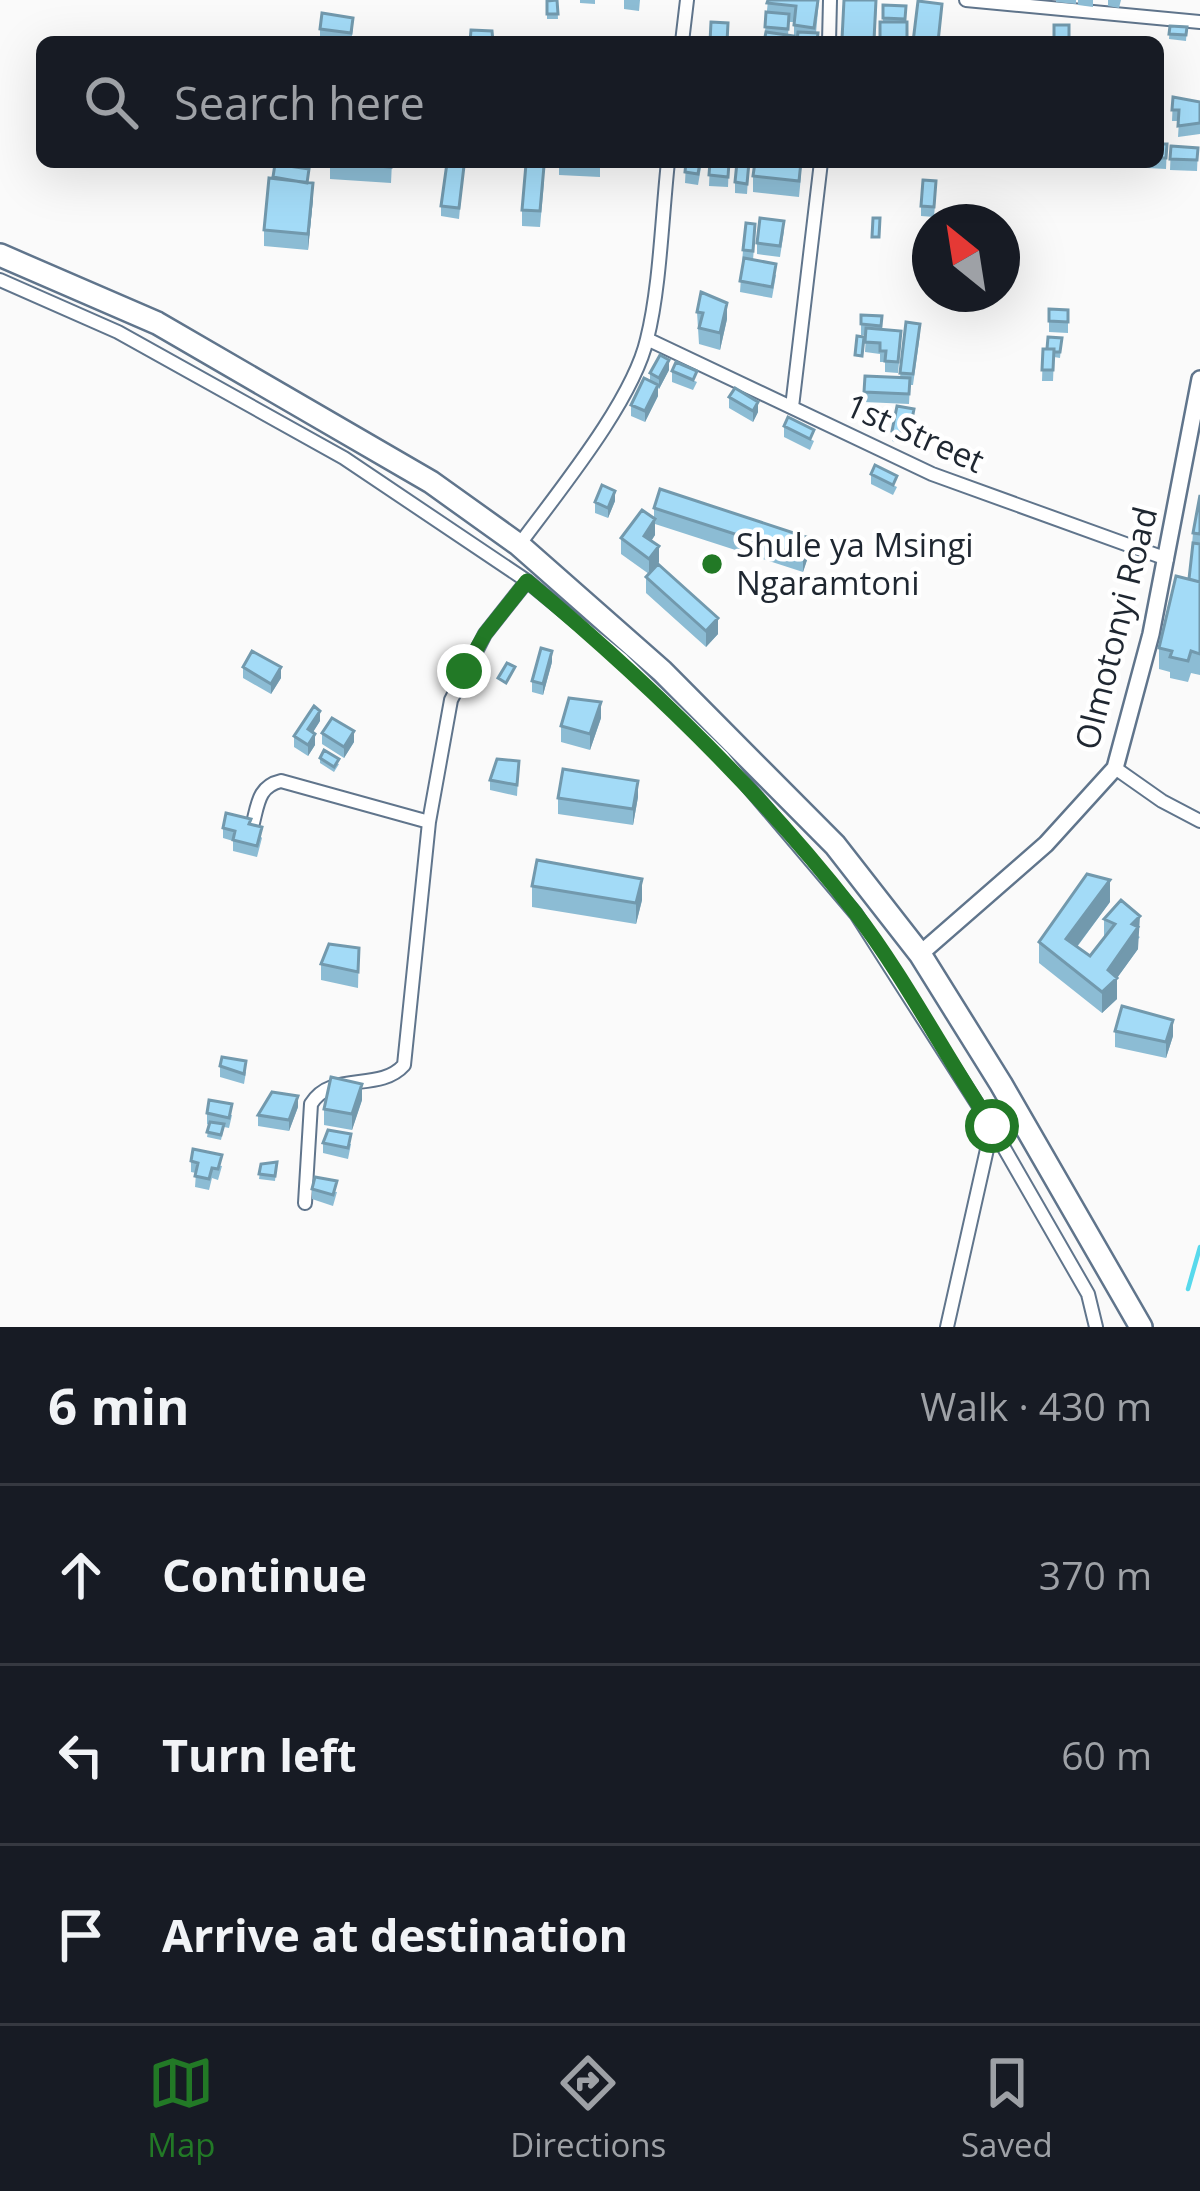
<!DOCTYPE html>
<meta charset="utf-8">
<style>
body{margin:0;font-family:"Open Sans",sans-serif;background:#20242c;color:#f1f3f6}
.compass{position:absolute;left:912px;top:204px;width:108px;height:108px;border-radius:50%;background:#171b24;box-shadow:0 12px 48px #0002;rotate:330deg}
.stop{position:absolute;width:36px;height:36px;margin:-27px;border:9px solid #227926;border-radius:50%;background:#fff}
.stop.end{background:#227926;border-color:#fff;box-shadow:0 3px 12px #0008}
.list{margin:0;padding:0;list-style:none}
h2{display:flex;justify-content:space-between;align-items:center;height:156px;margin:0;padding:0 48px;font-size:51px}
h2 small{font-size:39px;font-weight:400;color:#9ea1a6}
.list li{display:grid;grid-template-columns:78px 1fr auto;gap:36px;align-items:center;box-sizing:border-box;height:180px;padding:0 48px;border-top:3px solid #363941}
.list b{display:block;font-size:45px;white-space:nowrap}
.list em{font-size:39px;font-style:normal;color:#9ea1a6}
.icon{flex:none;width:66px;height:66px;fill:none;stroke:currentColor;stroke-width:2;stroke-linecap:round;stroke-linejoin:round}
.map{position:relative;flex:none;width:1200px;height:1327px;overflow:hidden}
.search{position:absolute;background:#171b24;box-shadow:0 12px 48px #0002;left:36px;right:36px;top:36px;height:132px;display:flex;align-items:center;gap:30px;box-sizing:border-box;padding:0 42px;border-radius:18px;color:#9ea1a6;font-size:45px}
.sheet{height:696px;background:#171b24}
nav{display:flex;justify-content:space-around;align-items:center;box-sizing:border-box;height:168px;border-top:3px solid #363941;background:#171b24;font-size:33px;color:#9ea1a6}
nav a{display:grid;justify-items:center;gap:6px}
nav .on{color:#227926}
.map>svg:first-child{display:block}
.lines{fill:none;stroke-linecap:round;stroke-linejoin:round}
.stream{stroke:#57d9ec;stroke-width:4.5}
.minor-casing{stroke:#60758c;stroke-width:16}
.tertiary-casing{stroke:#60758c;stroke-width:20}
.trunk-casing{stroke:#60758c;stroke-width:26}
.minor{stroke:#fff;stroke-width:12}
.tertiary{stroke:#fff;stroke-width:15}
.trunk{stroke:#fff;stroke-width:21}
.wall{fill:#8cbcd4;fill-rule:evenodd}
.shaded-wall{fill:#7299ad}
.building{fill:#a3dbf7;stroke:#7299ad;stroke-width:3}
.route{stroke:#227926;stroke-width:15}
.poi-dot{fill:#227926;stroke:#fff;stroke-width:4.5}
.labels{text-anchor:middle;stroke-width:9;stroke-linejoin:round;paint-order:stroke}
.street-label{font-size:33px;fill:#1f2731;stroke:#fff}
.poi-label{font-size:33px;fill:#1f2731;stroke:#fff;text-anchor:start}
</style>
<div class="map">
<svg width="1200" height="1327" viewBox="0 0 1200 1327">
<rect width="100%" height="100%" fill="#fafafa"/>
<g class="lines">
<path class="stream" d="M1188,1289L1200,1247"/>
<g class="minor-casing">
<path id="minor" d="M966,0L1200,22
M682,42L687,0
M829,42L830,0
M0,280L118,332L344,458L527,581L623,660L722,756L856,914L992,1127L1088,1294L1096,1327
M647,339L932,474L1167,559
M792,407L821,162
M519,545C558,492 633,401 647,339C660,288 662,216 668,162
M1115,768L1162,801L1200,821
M253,823C258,803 259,786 281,781L429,822
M305,1203L311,1104C332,1070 379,1093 404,1065L429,822L451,700L485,634L527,581
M947,1327L992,1127"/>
</g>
<g class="tertiary-casing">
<path id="tertiary" d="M920,954L1046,844L1115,768L1151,634L1200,379"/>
</g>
<g class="trunk-casing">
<path id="trunk" d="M0,255L157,323L431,482L519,545L662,671L835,845L920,954L1001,1084L1141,1327"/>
</g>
<use href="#minor" class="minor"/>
<use href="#tertiary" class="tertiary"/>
<use href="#trunk" class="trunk"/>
</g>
<path class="wall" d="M557,0L558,19H547V1Z
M580,0H595V4L580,3Z
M624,0H640L639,11L624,9Z
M768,0H819L816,33L818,42H764ZM789,22H794V36L788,35Z
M844,0H877L875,42H842Z
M1056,0H1076V4L1056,2Z
M1078,0H1093V7L1078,5Z
M1108,0H1121L1119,8L1108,6Z
M883,5L906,6V22H883Z
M1170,26L1187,27L1186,41L1169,39Z
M320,29H353L351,42L320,39Z
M1173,97L1200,102V134L1178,137L1179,121H1172Z
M1158,144H1167L1166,169L1129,167V162H1158Z
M1171,146L1198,148L1197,171L1170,170Z
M330,162H392L391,183L330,179Z
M452,162H498L497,168L464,166L459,219L441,216V206Z
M559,162H600V177L559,175Z
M686,162H702L698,185L685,183Z
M710,162H729L728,187L709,186Z
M749,162L747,194L735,193V182Z
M753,176H801L799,197L753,192Z
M544,182L540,227L522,226V210Z
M309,183L313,199L308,250L264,246V230Z
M936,192L934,217L921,216V206Z
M784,231L780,257L757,254V243Z
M755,235L753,260L776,275L772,298L740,292L743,250Z
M1049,309L1068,310V333L1049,332Z
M697,312L727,319L720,350L699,344Z
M861,315L882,316V330L901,342L898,373L885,372V362H880V354L865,352L866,335H861Z
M906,322L920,334L913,385H910L909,404L864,402L865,376L900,378Z
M1062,338L1060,358L1054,357L1053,381H1042L1043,349H1047Z
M669,370L659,389L658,388V396L645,422L631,416V405L650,381V373Z
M672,371L697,382L693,390L672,382Z
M729,397L758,412L753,422L729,408Z
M914,420L909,445L892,441V431Z
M784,426L814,441L810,450L784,437Z
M871,474L897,487L893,495L871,484Z
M1200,495V675L1191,673L1188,682L1170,678V672L1159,669V648L1189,579L1193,533Z
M615,501L608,518L595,513V502Z
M654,508L809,554L803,572L655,524V535L651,541L659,562L652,572L718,634L706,647L646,593V577L649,574L621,554V538L654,518Z
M552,662L543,695L532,692V681Z
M243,667L281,678L271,694L243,678Z
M601,718L590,750L561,742V726Z
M320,721L313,732L315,745L308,756L294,747V736Z
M322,733L354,742L344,758L322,744Z
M320,758L339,764L334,772L320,763Z
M519,761L517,796L490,790V780Z
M638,797L633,825L558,814V798Z
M251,825L262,838L257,857L233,851V841L223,838V828Z
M532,886L642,900L636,924L532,907Z
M1110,902L1077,947L1090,956L1104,938V919L1140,937L1138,939V949L1117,978V999L1102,1013L1039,963V942Z
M359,948L358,988L321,980V964Z
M1115,1031L1173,1036L1166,1058L1115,1047Z
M220,1066L246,1072L244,1084L220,1077Z
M362,1100L352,1130L324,1125V1109Z
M298,1107L289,1131L258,1126V1115Z
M207,1113L232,1115L229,1128L224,1127L221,1140L207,1137L209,1125L207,1124Z
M323,1143L351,1144L348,1159L323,1153Z
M191,1161L222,1166L218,1180L212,1178L209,1190L195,1187L196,1173L191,1172Z
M277,1162L275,1181L259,1179L261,1164Z
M312,1189L337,1192L333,1206L312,1199Z"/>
<path class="shaded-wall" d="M313,183V199L308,250V234Z
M727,303V319L720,350V333Z
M669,360V370L659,389V378Z
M658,385V396L645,422V411Z
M758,402V412L753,422V411Z
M615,491V501L608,518V508Z
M655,519V535L644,552V536Z
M809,538V554L803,572V556Z
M659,546V562L649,575V559Z
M718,618V634L706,647V631Z
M552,651V662L543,695V684Z
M281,667V678L271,694V684Z
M601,702V718L590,750V734Z
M320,711V721L308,740V729Z
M354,731V742L344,758V747Z
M315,734V745L308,756V745Z
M638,781V797L633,825V809Z
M642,879V900L636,924V903Z
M1110,880V902L1066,961V939Z
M1140,916L1138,949L1117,978V999L1102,1013V992L1108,970L1132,924Z
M1173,1020V1036L1166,1058V1042Z
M362,1084V1100L352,1130V1114Z
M298,1096V1107L289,1131V1120Z"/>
<path class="building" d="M557,0L558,14H547V1Z
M768,0H818L814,28L794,25L796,6L767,3Z
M844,0H876L874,40L842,39Z
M918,1L942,4L938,42H913Z
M883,5L906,6L905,19L883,18Z
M766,12L789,14L788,29L765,27Z
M322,13L353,18L351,33L320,29Z
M711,22L728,23L727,42H710Z
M880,22H907V42H880Z
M1054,25H1069V42H1054Z
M1170,26L1187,27L1186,35L1169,34Z
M471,30L492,31L493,42H470Z
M766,32L794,36V42H764Z
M798,32L818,33L817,42H797Z
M1173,97L1200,102V123L1178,126L1179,110H1172Z
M1158,144H1167L1166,158H1158Z
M1171,146L1198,148L1197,160L1170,159Z
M330,162H391V167Z
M559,162H600V166L559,164Z
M686,162H700L698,174L685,172Z
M710,162H729L728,177L709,175Z
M737,162H749L747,184L735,182Z
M755,162H801L799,181L753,176Z
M447,163L464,166L459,208L441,206Z
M275,164L309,169L307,183L273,177Z
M526,164L544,166L540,211L522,210Z
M269,178L313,183L308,234L264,230Z
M923,180L936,181L934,207L921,206Z
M760,218L784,221L780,246L757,243Z
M873,218H880L879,237H872Z
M746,223L755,224L753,251L743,250Z
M744,258L776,264L772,287L740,281Z
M701,292L727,303L720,333L699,328L703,313L697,312Z
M1049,309L1068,310V322L1049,321Z
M861,315L882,316L881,326L861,324Z
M906,322L920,324L913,374L900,373Z
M866,328L901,331L898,362L885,361L886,351H880V343L865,342Z
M857,336L864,337L862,356L855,355Z
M1048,337L1062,338L1060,352H1054V349H1047Z
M1043,349H1054L1053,370H1042Z
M660,355L669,360L659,378L650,373Z
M676,362L697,371L693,380L672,371Z
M865,376L910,378L909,394L864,392Z
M644,378L658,385L645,411L631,405Z
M735,388L758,402L753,411L729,397Z
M897,406L914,409L909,434L892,431Z
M788,417L814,430L810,439L784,426Z
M875,465L897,476L893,485L871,474Z
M602,485L615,491L608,508L595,502Z
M660,489L809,538L803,556L654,508Z
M1200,495V534L1193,533Z
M642,510L655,519L644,536L659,546L649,559L621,538Z
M1193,543L1200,544V582L1189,579Z
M658,564L718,618L706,631L646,577Z
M1176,576L1200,582V654L1191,651L1188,661L1170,657L1172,651L1159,648Z
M541,648L552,651L543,684L532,681Z
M252,651L281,667L271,684L243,667Z
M507,663L515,667L506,683L498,678Z
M569,698L601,702L590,734L561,726Z
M314,706L320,711L308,729L315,734L308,745L294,736Z
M332,718L354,731L344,747L322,733Z
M324,750L339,759L334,767L320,758Z
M497,759L519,761L517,785L490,780Z
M563,769L638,781L633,809L558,798Z
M226,813L251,819L249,824L262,827L257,846L233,840L235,831L223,828Z
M537,860L642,879L636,903L532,886Z
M1087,874L1110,880L1066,939L1090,956L1115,924L1104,919L1121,900L1140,916L1132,924L1138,927L1108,970L1117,978L1102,992L1039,942Z
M329,944L359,948L358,972L321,964Z
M1122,1006L1173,1020L1166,1042L1115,1031Z
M222,1057L246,1061L244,1074L220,1066Z
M331,1077L362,1084L352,1114L324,1109Z
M272,1092L298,1096L289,1120L258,1115Z
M209,1100L232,1104L229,1118L207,1113Z
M210,1122L224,1124L221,1135L207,1132Z
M328,1130L351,1134L348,1148L323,1143Z
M193,1149L222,1155L218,1169L212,1168L209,1179L195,1176L198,1163L191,1161Z
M277,1162L275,1176L259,1174L261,1164Z
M315,1177L337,1181L333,1195L312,1189Z"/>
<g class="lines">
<path class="route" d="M464,671L485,634L527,581C647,681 758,788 854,911C904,976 946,1057 992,1126"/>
</g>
<circle class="poi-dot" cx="712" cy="564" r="12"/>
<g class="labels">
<g class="street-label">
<text transform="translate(915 433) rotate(24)" y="12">1st Street</text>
<text transform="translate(1116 628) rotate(-76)" y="12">Olmotonyi Road</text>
</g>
<g class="poi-label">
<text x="736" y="557">Shule ya Msingi<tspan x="736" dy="38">Ngaramtoni</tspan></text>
</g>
</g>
</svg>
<svg class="compass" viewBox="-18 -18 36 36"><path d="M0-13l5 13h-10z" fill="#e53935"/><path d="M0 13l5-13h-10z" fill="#9ea1a6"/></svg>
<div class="stop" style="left:992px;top:1126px"></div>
<div class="stop end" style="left:464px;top:671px"></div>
<div class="search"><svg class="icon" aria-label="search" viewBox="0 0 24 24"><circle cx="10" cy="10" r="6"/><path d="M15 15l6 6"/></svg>Search here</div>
</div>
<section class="sheet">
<h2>6 min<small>Walk · 430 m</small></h2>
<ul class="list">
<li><svg class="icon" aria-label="ahead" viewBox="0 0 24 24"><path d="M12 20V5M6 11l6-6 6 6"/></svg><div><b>Continue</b></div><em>370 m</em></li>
<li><svg class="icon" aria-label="left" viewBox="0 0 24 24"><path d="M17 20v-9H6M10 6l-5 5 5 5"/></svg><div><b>Turn left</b></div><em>60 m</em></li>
<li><svg class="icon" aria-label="arrive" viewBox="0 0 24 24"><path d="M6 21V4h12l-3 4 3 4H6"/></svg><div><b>Arrive at destination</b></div></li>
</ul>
</section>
<nav>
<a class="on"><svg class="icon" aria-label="map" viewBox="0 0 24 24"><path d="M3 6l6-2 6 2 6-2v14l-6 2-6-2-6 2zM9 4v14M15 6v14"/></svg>Map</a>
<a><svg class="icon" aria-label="directions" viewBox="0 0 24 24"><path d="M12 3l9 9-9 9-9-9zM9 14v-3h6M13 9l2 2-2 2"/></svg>Directions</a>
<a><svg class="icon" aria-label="saved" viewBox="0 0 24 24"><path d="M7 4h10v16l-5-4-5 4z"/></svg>Saved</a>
</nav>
